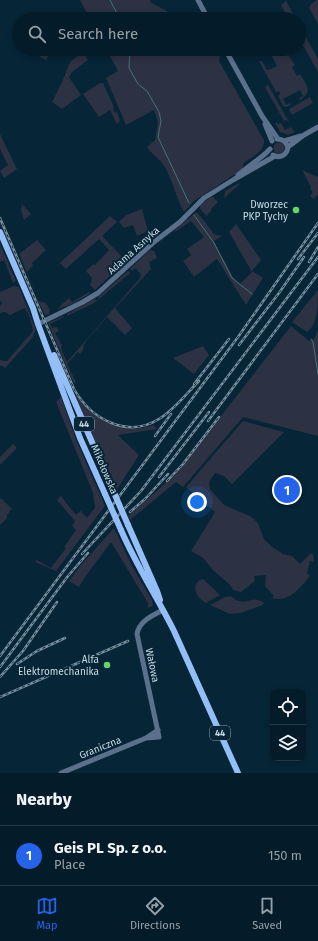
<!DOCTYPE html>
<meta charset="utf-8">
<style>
body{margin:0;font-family:"Fira Sans",sans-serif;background:#122935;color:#f1f3f6}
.controls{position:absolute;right:12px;bottom:12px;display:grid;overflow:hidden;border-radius:8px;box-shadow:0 2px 6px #0003}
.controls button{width:36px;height:36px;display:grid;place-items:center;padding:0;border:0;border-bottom:1px solid #253a46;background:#041c29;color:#f1f3f6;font:20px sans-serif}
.you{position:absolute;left:197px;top:502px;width:14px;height:14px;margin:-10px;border:3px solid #fff;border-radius:50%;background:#1a73e8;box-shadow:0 0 0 6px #1a73e833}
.badge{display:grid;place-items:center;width:26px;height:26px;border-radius:50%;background:#2563eb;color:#fff;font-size:13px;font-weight:700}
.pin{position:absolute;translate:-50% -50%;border:2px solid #fff;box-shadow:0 1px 4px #0006}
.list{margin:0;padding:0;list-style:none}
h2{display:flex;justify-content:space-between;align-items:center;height:52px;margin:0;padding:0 16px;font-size:17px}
h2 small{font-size:13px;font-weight:400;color:#97a1a8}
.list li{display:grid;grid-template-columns:26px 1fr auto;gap:12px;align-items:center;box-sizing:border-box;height:60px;padding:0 16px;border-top:1px solid #253a46}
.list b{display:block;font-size:15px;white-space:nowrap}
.list p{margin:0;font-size:13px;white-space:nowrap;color:#97a1a8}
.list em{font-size:13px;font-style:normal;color:#97a1a8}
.icon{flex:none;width:22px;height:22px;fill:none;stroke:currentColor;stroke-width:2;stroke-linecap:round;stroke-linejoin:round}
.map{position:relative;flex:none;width:318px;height:773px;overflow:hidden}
.search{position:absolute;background:#041c29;box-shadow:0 2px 6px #0003;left:12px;right:12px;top:12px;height:44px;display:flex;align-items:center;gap:10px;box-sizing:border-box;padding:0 14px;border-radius:22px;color:#97a1a8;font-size:15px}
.sheet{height:112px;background:#041c29}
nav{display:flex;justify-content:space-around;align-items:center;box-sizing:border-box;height:56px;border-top:1px solid #253a46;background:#041c29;font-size:11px;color:#97a1a8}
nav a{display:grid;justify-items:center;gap:2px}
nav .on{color:#2563eb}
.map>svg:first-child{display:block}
.green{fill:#2c3143}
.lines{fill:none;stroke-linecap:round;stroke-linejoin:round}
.stream{stroke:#457477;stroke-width:1}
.minor{stroke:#5b708b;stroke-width:5}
.major{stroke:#93bef8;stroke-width:6}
.rail-casing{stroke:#788f9d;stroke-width:2.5}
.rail{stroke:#062537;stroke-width:1;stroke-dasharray:3;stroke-linecap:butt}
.major-bridge{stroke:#93bef8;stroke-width:6}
.poi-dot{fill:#64d468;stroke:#062537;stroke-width:1.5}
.labels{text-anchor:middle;stroke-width:4;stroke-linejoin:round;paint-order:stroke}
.shield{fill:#062537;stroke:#8ea3b1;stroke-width:1}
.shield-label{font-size:9px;font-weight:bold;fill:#c9d9e5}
.poi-label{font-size:10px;fill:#c9d9e5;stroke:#062537;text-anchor:end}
.street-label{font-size:10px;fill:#c9d9e5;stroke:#062537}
</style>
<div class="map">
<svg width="318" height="773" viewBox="0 0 318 773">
<rect width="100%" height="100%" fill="#062537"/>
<path class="green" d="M80,0H150V2L167,11V15L161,19H87L89,17Z
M317,0H318V24L309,8L311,4Z
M286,1L296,19H289L281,5Z
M299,25L318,59V72L299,38Z
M33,49H52L46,60L31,52Z
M77,49H80L88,60L72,72L69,77L81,95L62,109L52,102L63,80L70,62L80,54Z
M106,49H216L220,55L219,61L264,140C265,152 251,157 243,164V169L194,201L184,212C175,197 173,178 162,163C158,157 151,154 147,147L155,140L158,122L154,110L126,125L106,78L118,71Z
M268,49H283L286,53L288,54L295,65L292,67L297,76L300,74C307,86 313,91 300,100L299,98L303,96L300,90L283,99L286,105L290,103L291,105L286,107L283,106L278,96L280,94L279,91L276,92L259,61H262L267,70H269L277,66Z
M100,83H103L114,107L113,108L115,113L117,112L120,121L117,124L110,110L99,117L83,94Z
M268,85L289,122L286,120L284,121L266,89L265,87Z
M310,97L313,103L292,115L289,109Z
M277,122L278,124L281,123L285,130L291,127L295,132L288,135L280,132L275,123Z
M0,134L17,169L4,178L0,171L8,165L0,149Z
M273.5 148a5.5 5.5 0 1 1 11 0a5.5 5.5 0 1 1-11 0Z
M302,170L318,177V194L314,199L310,196L313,192L311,190L310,185Z
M239,183L240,184L224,198L225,191Z
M211,197H213L218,202L211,209V211L208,214L207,217L200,209V205Z
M22,204L31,214L24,220L21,210Z
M142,209L148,231L137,236L133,225L124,228L119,222L126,215Z
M195,213H198L214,234L222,236L214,241L233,277L240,284L252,272L229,232L236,224L261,260L252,271L263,278L246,305L217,259L194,277L183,261L191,255L187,249L204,237L191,221L175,232L174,231Z
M110,216L117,222L102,236L126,261L95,290L90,285L92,278L86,271L93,264L95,265L109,250L99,239L66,269L60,263Z
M0,221L38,307L36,306L0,224Z
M37,240L46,250L32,263L33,266L27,272L35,291V292L19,254Z
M0,244L16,281L13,283L4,260L0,262Z
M150,250L154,251L157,258L149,262L151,269L115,308L132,328L125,335L107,317L86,341C83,346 84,350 80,354L78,352L67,364L76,382L74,384L48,323L64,316V317L50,324L52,328L57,327L59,331L55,333L62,346L61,349L67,362L140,278L141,275L136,268L132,271L130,269Z
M128,271L130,273L99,299L98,297Z
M14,286L19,287L36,330L33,335L34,336L5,368L0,365V359L2,361H7L33,331L30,318L25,308L10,315L5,312H2L0,314V306L2,303L0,300V292Z
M318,290C318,305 318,325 307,332L292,322Z
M89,292L90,294L70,305L57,309L69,298L72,302Z
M95,299L97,301L94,303L67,316V314Z
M38,301L46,303L50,310L49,314L45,315Z
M291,326L309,341L314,339L318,330V436L243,417L183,487L176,482L130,520L128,516L175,475Z
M203,346L209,355L194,374L173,358Z
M76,395C93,420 123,436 153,425L157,429L118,435L139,455L116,491L74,396Z
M61,397L75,437L105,506L56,571L35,562L37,560L51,568L66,548L64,547L76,530L72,526L75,521L57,500L61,496L76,515L81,511L87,518L95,508L93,493L56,402Z
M243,421L284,432L232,484L224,476L215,473L209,482L210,489L224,505L250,516L258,523L264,539L271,546L283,554L292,556L300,564L311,553L313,554L314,562L310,561L307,573L310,576C301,587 289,603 272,598L274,596L265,586L266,575L254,576L255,581L241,592L233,590L230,585L214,571L203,558L191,551L215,512L186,487Z
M13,444L17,448L0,465V457Z
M1,498L12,509L7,515V518L0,525V499Z
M114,528L132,566L152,600L153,606L148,608V603L111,542L85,577L79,587L69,581L81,565Z
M203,579L220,595L206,603C196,597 189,584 203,579Z
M231,596C233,598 237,601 239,601C248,604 254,595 264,603L263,605L241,613L230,614L210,605L225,597Z"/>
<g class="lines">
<path class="stream" d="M110,0L120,19
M130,49L129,68L138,84L147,91L159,112L161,121L158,137L189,203
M194,215L214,243L232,278L252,294
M311,339L313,342L318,374"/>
<path class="minor" d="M198,0L208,19
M225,49L262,116L278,139
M265,124L272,141
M277,139C283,139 286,142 288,147
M284,141L301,136
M288,147L304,135L318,127
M273,155C280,159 287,155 288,147
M238,175L265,154L270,149
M38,324L83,302L98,293L154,242L180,222L204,198L233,180L275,156
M146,738L159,737L137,634C139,621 152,616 163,610
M61,773L146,738L158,730"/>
<path class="major" d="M0,232L33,308L38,324L80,438L105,494
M54,355L112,488
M128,525L157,591L160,600
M121,530C136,565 157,597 174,631L238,773"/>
<g class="rail-casing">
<path id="rail" d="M0,218L74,389C91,419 127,439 159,419C174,410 186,394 199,381
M298,259L318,233
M309,262L318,247
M239,345L279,293L304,257
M194,384L229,339
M208,421L318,274
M155,436L171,414
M159,477L209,412
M167,481L183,464L219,417
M130,512L145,499L168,474
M82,554L141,491L318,257
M0,656L238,337L318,223
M17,664L37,651L65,638
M0,667L68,576L88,553
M0,677L23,651L57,602
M0,697L128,641"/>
</g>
<use href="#rail" class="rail"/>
<path class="major-bridge" d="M112,488L128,525
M105,494L121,530"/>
</g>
<g class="poi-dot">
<circle cx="296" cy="210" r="4"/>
<circle cx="107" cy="665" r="4"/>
</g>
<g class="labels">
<g class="shield">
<rect x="74" y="417" width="20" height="14" rx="3"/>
<rect x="210" y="726" width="20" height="14" rx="3"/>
</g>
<g class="shield-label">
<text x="84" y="427">44</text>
<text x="220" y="736">44</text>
</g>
<g class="poi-label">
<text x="288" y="208">Dworzec<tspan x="288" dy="12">PKP Tychy</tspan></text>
<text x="99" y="663">Alfa<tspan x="99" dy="12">Elektromechanika</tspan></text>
</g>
<g class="street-label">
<text transform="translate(133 250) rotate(-42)" y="4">Adama Asnyka</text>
<text transform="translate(105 469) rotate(67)" y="4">Mikołowska</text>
<text transform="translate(153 665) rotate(78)" y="4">Wałowa</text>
<text transform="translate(100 747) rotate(-22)" y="4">Graniczna</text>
</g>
</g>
</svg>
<div class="controls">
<button><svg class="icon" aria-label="locate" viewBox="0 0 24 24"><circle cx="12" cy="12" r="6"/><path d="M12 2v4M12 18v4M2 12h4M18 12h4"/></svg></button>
<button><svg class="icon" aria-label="layers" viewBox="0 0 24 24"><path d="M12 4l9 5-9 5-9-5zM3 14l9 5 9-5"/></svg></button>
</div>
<div class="you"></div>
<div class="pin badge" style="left:287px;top:490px">1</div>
<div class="search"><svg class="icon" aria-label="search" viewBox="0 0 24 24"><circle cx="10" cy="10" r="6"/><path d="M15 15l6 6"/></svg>Search here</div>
</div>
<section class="sheet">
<h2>Nearby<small></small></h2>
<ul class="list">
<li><span class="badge">1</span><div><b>Geis PL Sp. z o.o.</b><p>Place</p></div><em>150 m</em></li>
</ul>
</section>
<nav>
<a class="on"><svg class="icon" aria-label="map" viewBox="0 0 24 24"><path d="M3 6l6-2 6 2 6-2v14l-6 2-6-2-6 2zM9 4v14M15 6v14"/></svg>Map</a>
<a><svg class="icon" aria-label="directions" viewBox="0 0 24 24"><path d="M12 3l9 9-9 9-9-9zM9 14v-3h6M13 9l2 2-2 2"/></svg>Directions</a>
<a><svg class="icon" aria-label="saved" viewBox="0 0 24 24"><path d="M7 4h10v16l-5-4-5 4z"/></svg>Saved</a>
</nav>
